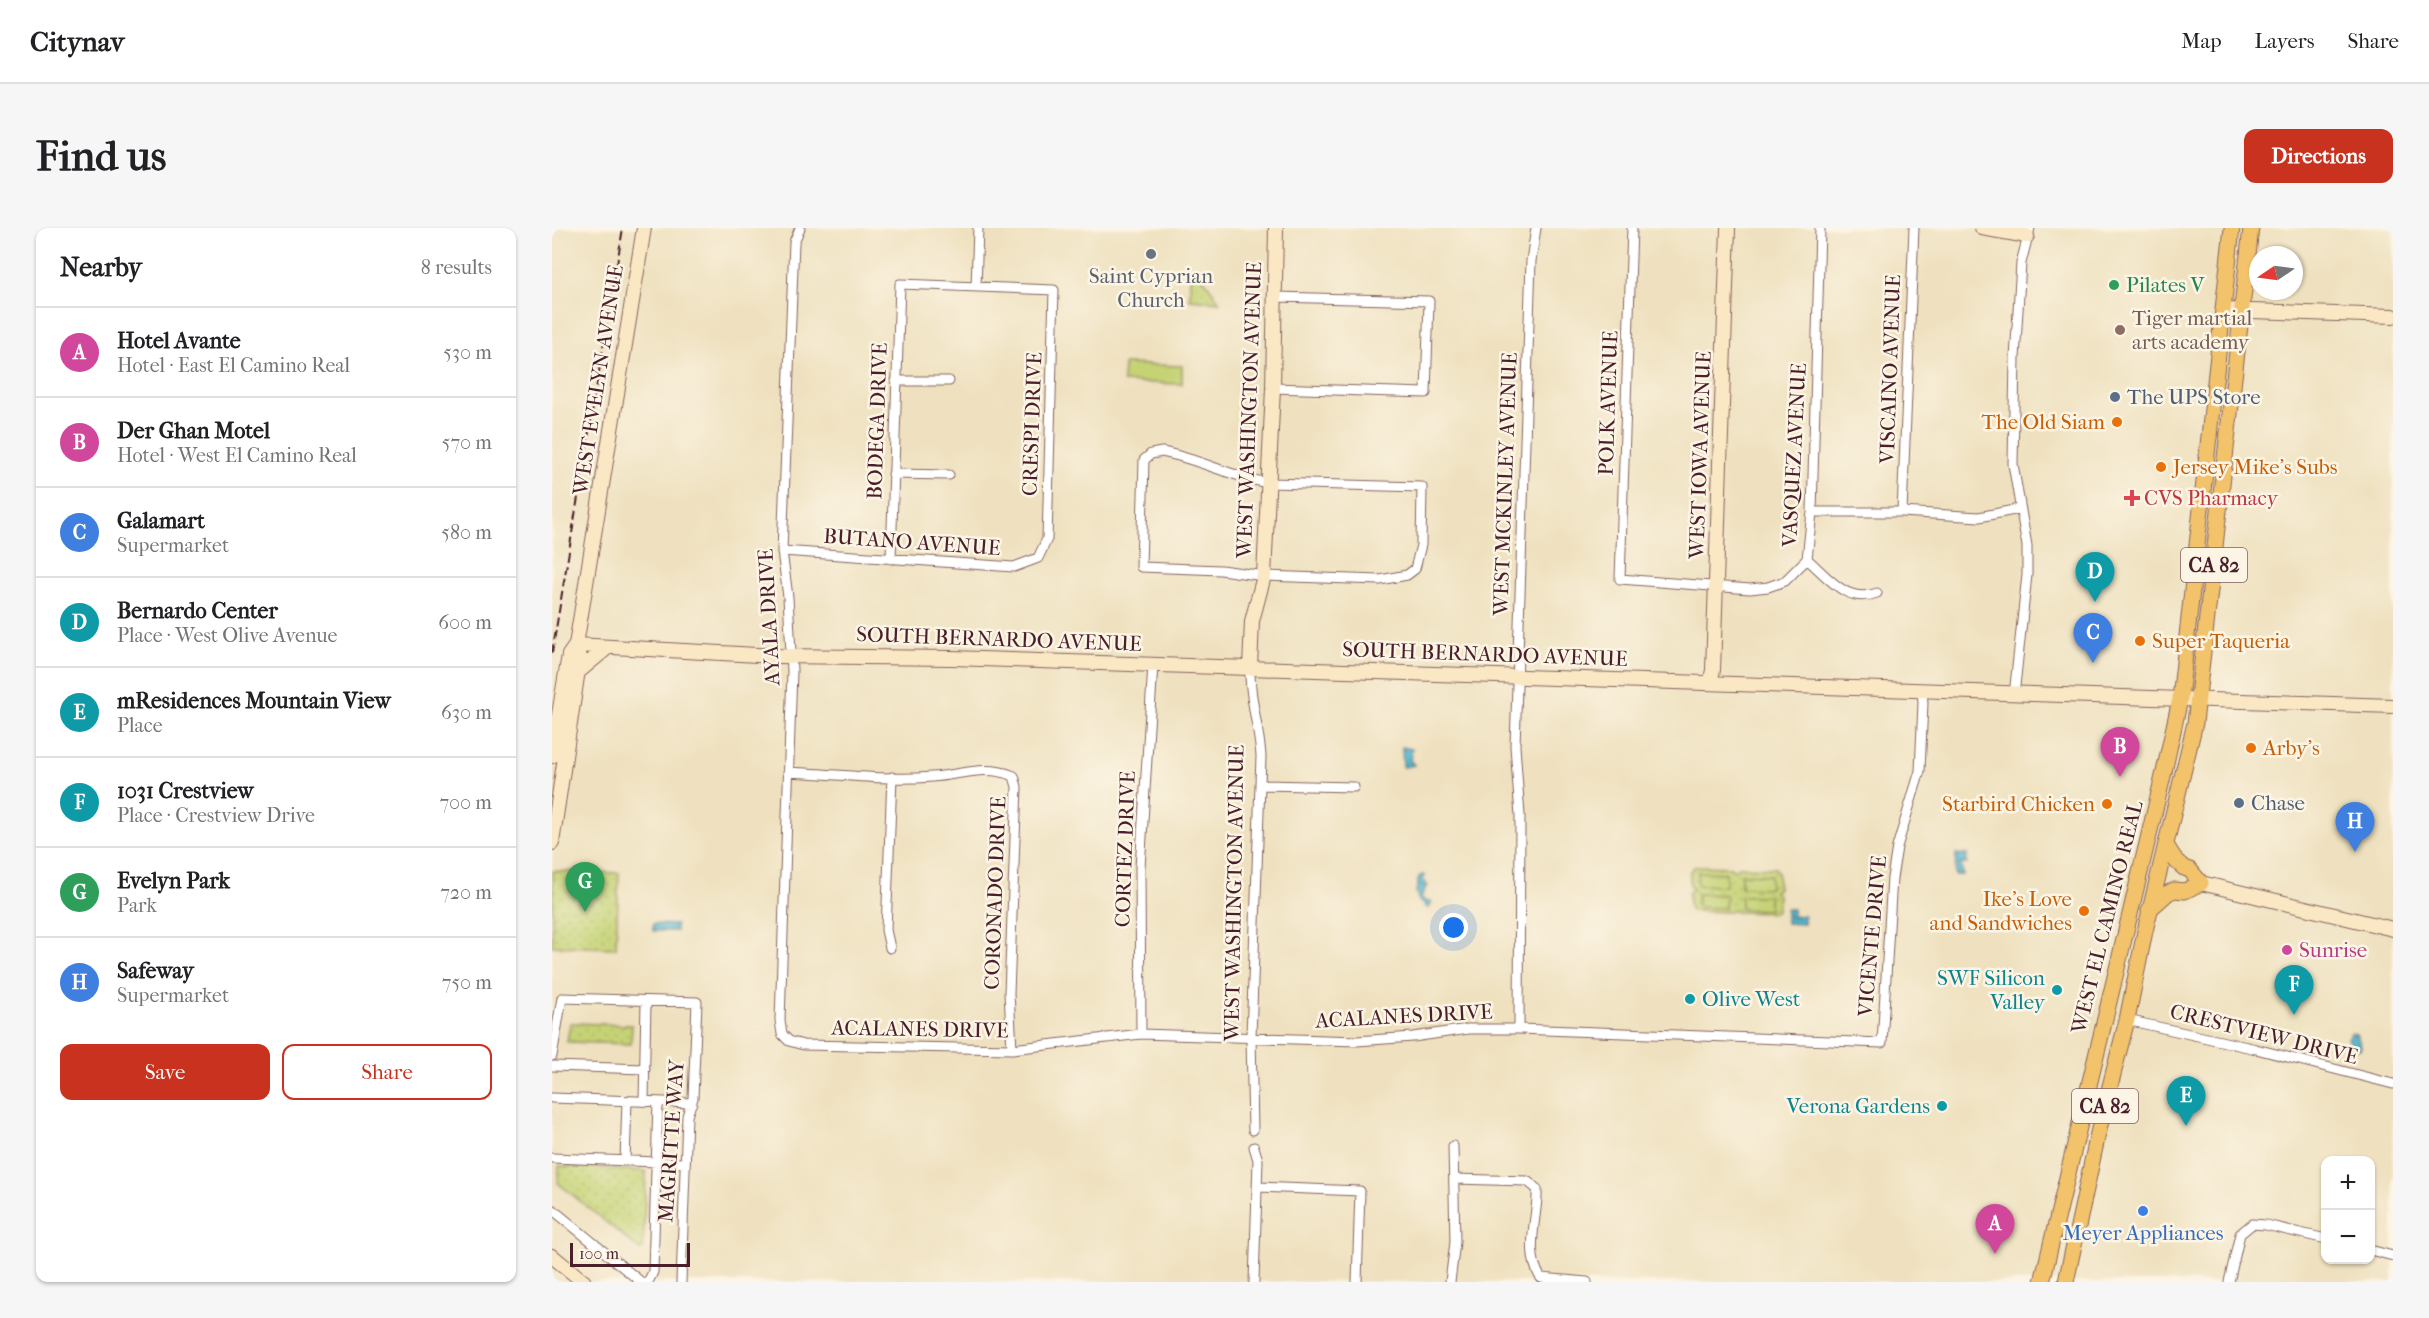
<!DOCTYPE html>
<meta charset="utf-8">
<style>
body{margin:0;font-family:"IM FELL French Canon",serif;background:#f6f6f6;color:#202124}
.controls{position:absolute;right:18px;bottom:18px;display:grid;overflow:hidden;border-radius:12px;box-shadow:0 2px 4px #0004}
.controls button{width:54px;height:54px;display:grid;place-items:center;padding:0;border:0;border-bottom:2px solid #e0e0e0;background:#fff;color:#202124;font:30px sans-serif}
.compass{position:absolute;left:1697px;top:18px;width:54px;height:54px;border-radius:50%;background:#fff;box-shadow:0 2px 4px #0004;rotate:257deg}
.scale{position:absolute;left:18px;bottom:15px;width:120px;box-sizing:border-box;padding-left:6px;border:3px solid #4a1f2b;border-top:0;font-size:16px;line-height:21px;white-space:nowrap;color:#4a1f2b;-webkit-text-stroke:4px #fcf5e5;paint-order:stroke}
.you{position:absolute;left:902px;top:700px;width:21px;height:21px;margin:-15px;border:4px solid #fff;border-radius:50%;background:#1a73e8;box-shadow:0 0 0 9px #1a73e833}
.badge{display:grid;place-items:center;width:39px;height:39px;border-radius:50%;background:#c8321e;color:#fff;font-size:20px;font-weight:700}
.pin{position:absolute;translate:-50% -50px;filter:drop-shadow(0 2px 3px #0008)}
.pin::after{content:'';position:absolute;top:32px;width:21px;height:18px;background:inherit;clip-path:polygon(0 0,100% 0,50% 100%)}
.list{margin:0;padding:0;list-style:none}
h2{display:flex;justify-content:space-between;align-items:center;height:78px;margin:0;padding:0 24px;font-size:26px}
h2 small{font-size:20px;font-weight:400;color:#757577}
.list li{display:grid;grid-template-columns:39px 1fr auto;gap:18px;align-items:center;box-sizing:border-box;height:90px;padding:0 24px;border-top:2px solid #e0e0e0}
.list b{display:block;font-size:22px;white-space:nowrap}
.list p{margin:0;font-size:20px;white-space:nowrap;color:#757577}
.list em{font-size:20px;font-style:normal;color:#757577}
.actions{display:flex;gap:12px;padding:18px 24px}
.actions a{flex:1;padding:14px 0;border:2px solid #c8321e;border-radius:12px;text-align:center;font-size:21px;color:#c8321e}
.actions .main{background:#c8321e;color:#fff}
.map{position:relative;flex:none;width:1841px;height:1054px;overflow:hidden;border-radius:12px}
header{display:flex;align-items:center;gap:36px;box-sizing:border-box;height:84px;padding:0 30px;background:#fff;border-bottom:2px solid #e0e0e0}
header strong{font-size:28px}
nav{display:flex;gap:33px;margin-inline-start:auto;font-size:21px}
.intro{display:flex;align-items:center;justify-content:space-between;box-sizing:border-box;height:144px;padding:0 36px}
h1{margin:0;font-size:42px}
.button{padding:15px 27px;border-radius:12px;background:#c8321e;color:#fff;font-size:21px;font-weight:700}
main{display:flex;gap:36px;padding:0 36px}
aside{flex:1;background:#fff;border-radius:12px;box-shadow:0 2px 4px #0004}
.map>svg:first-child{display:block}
.park{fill:url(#park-dots);stroke:#887950;stroke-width:1.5}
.garden{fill:#c5d375;stroke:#887950;stroke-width:1.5}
.water{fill:url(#water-ripples);stroke:#4c6a7c;stroke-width:1.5}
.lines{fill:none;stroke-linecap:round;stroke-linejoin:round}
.street-casing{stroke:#84635f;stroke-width:11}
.secondary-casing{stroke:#84635f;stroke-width:16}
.primary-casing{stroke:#84635f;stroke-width:17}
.street{stroke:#fff;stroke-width:9}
.secondary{stroke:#fae7c3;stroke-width:14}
.primary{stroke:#f2c36a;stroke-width:15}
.rail{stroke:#4a1f2b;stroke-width:2;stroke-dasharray:9 4.5;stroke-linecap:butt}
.worship-dot{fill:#6b7280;stroke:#fcf5e5;stroke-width:2}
.leisure-dot{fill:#2e9e5b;stroke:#fcf5e5;stroke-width:2}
.education-dot{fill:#8d6e63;stroke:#fcf5e5;stroke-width:2}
.service-dot{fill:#5c6f8a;stroke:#fcf5e5;stroke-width:2}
.food-dot{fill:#e8710a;stroke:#fcf5e5;stroke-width:2}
.health-dot{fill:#e0444e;stroke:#fcf5e5;stroke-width:2}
.hotel-dot{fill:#d1479c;stroke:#fcf5e5;stroke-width:2}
.culture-dot{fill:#0f9aa8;stroke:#fcf5e5;stroke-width:2}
.shop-dot{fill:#3f7fe0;stroke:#fcf5e5;stroke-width:2}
.labels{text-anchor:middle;stroke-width:5;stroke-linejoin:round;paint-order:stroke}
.shield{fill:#fcf5e5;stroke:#7f5f63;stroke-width:1.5}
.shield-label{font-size:20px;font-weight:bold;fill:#4a1f2b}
.worship-label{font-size:21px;fill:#5b616d;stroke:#fcf5e5}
.leisure-label{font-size:21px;fill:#27864d;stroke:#fcf5e5;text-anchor:start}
.education-label{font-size:21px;fill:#785e54;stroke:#fcf5e5;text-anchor:start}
.street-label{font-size:21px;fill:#4a1f2b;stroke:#fcf5e5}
.service-label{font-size:21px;fill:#4e5e75;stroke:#fcf5e5;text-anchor:start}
.food-label{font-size:21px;fill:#c56008;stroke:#fcf5e5;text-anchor:end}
.health-label{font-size:21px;fill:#be3a42;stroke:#fcf5e5;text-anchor:start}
.hotel-label{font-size:21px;fill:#b23c85;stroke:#fcf5e5;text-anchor:start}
.culture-label{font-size:21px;fill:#0d838f;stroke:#fcf5e5;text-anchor:end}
.shop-label{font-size:21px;fill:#366cbe;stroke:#fcf5e5}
</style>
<header>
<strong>Citynav</strong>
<nav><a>Map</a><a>Layers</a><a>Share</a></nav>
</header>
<div class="intro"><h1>Find us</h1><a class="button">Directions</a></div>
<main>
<aside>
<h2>Nearby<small>8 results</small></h2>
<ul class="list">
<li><span class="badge" style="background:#d1479c">A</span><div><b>Hotel Avante</b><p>Hotel · East El Camino Real</p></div><em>530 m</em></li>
<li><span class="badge" style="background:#d1479c">B</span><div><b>Der Ghan Motel</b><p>Hotel · West El Camino Real</p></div><em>570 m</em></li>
<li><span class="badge" style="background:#3f7fe0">C</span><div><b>Galamart</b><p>Supermarket</p></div><em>580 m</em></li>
<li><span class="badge" style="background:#0f9aa8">D</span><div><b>Bernardo Center</b><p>Place · West Olive Avenue</p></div><em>600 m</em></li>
<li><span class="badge" style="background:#0f9aa8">E</span><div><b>mResidences Mountain View</b><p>Place</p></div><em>630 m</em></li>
<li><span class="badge" style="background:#0f9aa8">F</span><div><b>1031 Crestview</b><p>Place · Crestview Drive</p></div><em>700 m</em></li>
<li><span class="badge" style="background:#2e9e5b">G</span><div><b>Evelyn Park</b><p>Park</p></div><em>720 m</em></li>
<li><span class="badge" style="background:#3f7fe0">H</span><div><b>Safeway</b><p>Supermarket</p></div><em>750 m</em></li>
</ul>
<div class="actions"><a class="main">Save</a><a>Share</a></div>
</aside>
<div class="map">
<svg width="1841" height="1054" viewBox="0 0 1841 1054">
<defs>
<pattern id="park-dots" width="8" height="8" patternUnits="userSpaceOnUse" patternTransform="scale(1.5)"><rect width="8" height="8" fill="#c5d375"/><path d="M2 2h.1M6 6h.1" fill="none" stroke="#abb565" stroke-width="1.8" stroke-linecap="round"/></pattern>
<pattern id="water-ripples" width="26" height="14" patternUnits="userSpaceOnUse" patternTransform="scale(1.5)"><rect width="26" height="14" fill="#4fb5ce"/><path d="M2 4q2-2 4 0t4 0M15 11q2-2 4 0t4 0" fill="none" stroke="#4493a7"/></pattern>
</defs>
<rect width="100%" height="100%" fill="#fcf5e5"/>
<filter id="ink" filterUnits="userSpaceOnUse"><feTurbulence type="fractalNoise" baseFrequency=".0167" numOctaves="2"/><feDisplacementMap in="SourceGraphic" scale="12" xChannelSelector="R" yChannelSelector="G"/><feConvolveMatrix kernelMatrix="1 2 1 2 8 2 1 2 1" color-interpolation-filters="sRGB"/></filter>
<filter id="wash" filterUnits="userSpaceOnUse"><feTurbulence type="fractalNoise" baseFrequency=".008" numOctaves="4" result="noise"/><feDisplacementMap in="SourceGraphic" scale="24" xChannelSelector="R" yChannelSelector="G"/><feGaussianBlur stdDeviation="1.35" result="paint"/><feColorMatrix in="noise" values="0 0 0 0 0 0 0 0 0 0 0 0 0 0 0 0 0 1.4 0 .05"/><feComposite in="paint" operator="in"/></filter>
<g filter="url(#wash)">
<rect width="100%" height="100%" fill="#efe1bf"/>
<path class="park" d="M638,48H650L668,74L638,71Z
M1143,638L1179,639L1182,642L1186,639L1223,640L1226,644V660L1222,664L1226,667L1225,682L1221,685L1184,684L1181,681L1177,684L1140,683L1137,679V664L1141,661L1138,657V643Z
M1,643L67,645L64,720L0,718Z
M18,795L80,797L79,816L15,814Z
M7,938L94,943L91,1021L88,1022L6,955Z"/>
<path class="garden" d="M572,136L630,138V156L571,154Z
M1146,644L1174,645V658L1145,657Z
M1189,646L1218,647V660L1189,659Z
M1145,666L1174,667L1173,680L1145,679Z
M1189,668H1217V682L1189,681Z"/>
<path class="water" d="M850,519L860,521L858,532L862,537L851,539Z
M1404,626L1415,627V636H1409L1411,647H1403Z
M870,647L873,648L871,652L875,657L869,669L874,674H878L879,677L876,680L867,673L864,664L867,649Z
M1234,681H1241L1239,689L1252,687V696L1234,695Z
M101,696L124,697V703H101Z
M1799,805L1804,806L1809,818L1808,821H1801L1795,810Z"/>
</g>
<g filter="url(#ink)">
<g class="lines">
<g class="street-casing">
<path id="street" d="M248,0L242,14L230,323L236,369L240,443L228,792L230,806L237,813L251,817L460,821L589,806L805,813L861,809L916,801H967L1330,815L1340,650L1345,619L1368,543L1371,475L1370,463
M1080,0L1068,351L1198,361L1216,359L1233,353L1255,331L1260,284L1268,0
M424,59L426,0
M344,153H397
M721,160L874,165L877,73L723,69
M610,224C647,231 679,249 717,255L870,259L869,317L863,341L855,347L828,352L712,348L669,342L589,339L592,232L599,226Z
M341,246L397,247
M1260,284H1350L1427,289L1467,281
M1350,284L1362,0
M230,323L462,339L486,330L495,311L502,62L348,56L339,331
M1255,331C1276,349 1295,377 1325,365
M698,440C697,470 707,498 709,528L699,809L701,902
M1462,467L1475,347V318L1461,236L1463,130L1469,35L1478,0
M236,544C283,546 333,553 380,549C408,547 434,536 462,548L465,559L457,765L460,821
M709,557L802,559
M338,720L334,702L340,549
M1575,792L1704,821L1841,856
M967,801L968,588L963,518L979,33L984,0
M589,806L588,640L601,437
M0,828L10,770L145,774L141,870L135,888L129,1054
M0,838L93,841
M0,870L140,875
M92,873L94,773
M702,919L706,932L702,1054
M0,930L133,935
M73,933L75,873
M902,951L975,953L985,961V969C984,994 973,1027 989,1050L1035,1054
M705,959L808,963L805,1054
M0,981L89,1054
M1818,1022L1841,1028
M96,1054L101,1044L106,874
M898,1054L903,1014L901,918
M1677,1054L1688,1006L1700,996L1714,997L1774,1011"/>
</g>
<g class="secondary-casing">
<path id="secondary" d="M1430,0L1475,8
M1671,82L1841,88
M24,417L224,428L400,430L1841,478
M698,440L700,393L712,348L721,160L724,0
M26,444L56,419
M1158,455L1161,442L1176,0
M0,528L17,427L24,417L92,0
M0,615L28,429L24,417
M1649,655L1841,701
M0,1028L32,1054"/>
</g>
<g class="primary-casing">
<path id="primary" d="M1597,682L1616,665L1622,662L1633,663L1649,655L1638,642L1632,640L1624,633L1614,617
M1490,1054L1612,544L1628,471L1680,0
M1514,1054L1547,901L1575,792L1593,703L1643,495L1699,0"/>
</g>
<use href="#street" class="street"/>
<use href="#secondary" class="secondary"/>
<use href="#primary" class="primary"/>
<path class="rail" d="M0,425L71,0"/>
</g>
</g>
<circle class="worship-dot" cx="599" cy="26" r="6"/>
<circle class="leisure-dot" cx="1562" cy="57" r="6"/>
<circle class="education-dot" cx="1568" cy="102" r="6"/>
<g class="service-dot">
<circle cx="1563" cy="169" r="6"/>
<circle cx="1687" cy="575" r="6"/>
</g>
<g class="food-dot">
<circle cx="1565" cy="194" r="6"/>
<circle cx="1609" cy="239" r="6"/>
<circle cx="1588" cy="413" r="6"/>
<circle cx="1699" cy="520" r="6"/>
<circle cx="1555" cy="576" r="6"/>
<circle cx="1532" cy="683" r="6"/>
</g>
<path class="health-dot" d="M1577 261h6v6h6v6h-6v6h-6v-6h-6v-6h6z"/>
<circle class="hotel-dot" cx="1735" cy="722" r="6"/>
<g class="culture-dot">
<circle cx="1505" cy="762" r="6"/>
<circle cx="1138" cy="771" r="6"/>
<circle cx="1390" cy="878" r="6"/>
</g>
<circle class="shop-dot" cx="1591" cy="983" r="6"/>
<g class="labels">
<g class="shield">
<rect x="1629" y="320" width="66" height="34" rx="4.5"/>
<rect x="1520" y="861" width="66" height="34" rx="4.5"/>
</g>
<g class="shield-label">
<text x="1662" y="344">CA 82</text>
<text x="1553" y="885">CA 82</text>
</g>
<g class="worship-label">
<text x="599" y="55">Saint Cyprian<tspan x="599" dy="24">Church</tspan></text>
</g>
<g class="leisure-label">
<text x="1574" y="64">Pilates V</text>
</g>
<g class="education-label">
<text x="1580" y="97">Tiger martial<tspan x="1580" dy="24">arts academy</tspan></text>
</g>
<g class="street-label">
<text transform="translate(1338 141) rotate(-88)" y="7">VISCAINO AVENUE</text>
<text transform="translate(46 152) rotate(-81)" y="7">WEST EVELYN AVENUE</text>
<text transform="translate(1056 175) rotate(-88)" y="7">POLK AVENUE</text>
<text transform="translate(697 182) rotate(-88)" y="7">WEST WASHINGTON AVENUE</text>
<text transform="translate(325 193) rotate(-88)" y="7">BODEGA DRIVE</text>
<text transform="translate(480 196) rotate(-88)" y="7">CRESPI DRIVE</text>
<text transform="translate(1148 227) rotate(-88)" y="7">WEST IOWA AVENUE</text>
<text transform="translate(1242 227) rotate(-87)" y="7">VASQUEZ AVENUE</text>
<text transform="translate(953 256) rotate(-88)" y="7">WEST MCKINLEY AVENUE</text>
<text transform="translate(360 314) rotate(4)" y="7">BUTANO AVENUE</text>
<text transform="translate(217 389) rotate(-93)" y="7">AYALA DRIVE</text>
<text transform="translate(447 411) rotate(2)" y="7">SOUTH BERNARDO AVENUE</text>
<text transform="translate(933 426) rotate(2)" y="7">SOUTH BERNARDO AVENUE</text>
<text transform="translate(573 621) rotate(-88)" y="7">CORTEZ DRIVE</text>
<text transform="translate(443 665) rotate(-88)" y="7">CORONADO DRIVE</text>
<text transform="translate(682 665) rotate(-89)" y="7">WEST WASHINGTON AVENUE</text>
<text transform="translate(1555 689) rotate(-76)" y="7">WEST EL CAMINO REAL</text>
<text transform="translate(1320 708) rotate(-85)" y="7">VICENTE DRIVE</text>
<text transform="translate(852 788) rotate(-3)" y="7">ACALANES DRIVE</text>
<text transform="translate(368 801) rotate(1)" y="7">ACALANES DRIVE</text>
<text transform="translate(1712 806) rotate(14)" y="7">CRESTVIEW DRIVE</text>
<text transform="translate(119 913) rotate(-86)" y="7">MAGRITTE WAY</text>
</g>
<g class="service-label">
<text x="1575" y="176">The UPS Store</text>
<text x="1699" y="582">Chase</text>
</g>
<g class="food-label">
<text x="1553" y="201">The Old Siam</text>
<text x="1621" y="246" text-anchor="start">Jersey Mike's Subs</text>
<text x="1600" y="420" text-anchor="start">Super Taqueria</text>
<text x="1711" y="527" text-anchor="start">Arby's</text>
<text x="1543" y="583">Starbird Chicken</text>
<text x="1520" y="678">Ike's Love<tspan x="1520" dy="24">and Sandwiches</tspan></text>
</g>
<g class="health-label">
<text x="1592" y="277">CVS Pharmacy</text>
</g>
<g class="hotel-label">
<text x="1747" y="729">Sunrise</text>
</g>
<g class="culture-label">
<text x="1493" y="757">SWF Silicon<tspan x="1493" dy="24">Valley</tspan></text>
<text x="1150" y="778" text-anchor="start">Olive West</text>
<text x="1378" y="885">Verona Gardens</text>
</g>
<g class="shop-label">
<text x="1591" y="1012">Meyer Appliances</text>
</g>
</g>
</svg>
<div class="controls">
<button>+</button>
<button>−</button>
</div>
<svg class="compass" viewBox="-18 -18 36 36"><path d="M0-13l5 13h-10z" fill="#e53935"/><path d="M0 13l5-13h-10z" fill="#757577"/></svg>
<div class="scale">100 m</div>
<div class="you"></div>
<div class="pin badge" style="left:1443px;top:1026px;background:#d1479c">A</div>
<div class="pin badge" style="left:1568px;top:549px;background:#d1479c">B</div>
<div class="pin badge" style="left:1541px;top:435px;background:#3f7fe0">C</div>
<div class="pin badge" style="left:1543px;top:374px;background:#0f9aa8">D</div>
<div class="pin badge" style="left:1634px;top:898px;background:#0f9aa8">E</div>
<div class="pin badge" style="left:1742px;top:787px;background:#0f9aa8">F</div>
<div class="pin badge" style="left:33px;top:684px;background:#2e9e5b">G</div>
<div class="pin badge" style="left:1803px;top:624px;background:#3f7fe0">H</div>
</div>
</main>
